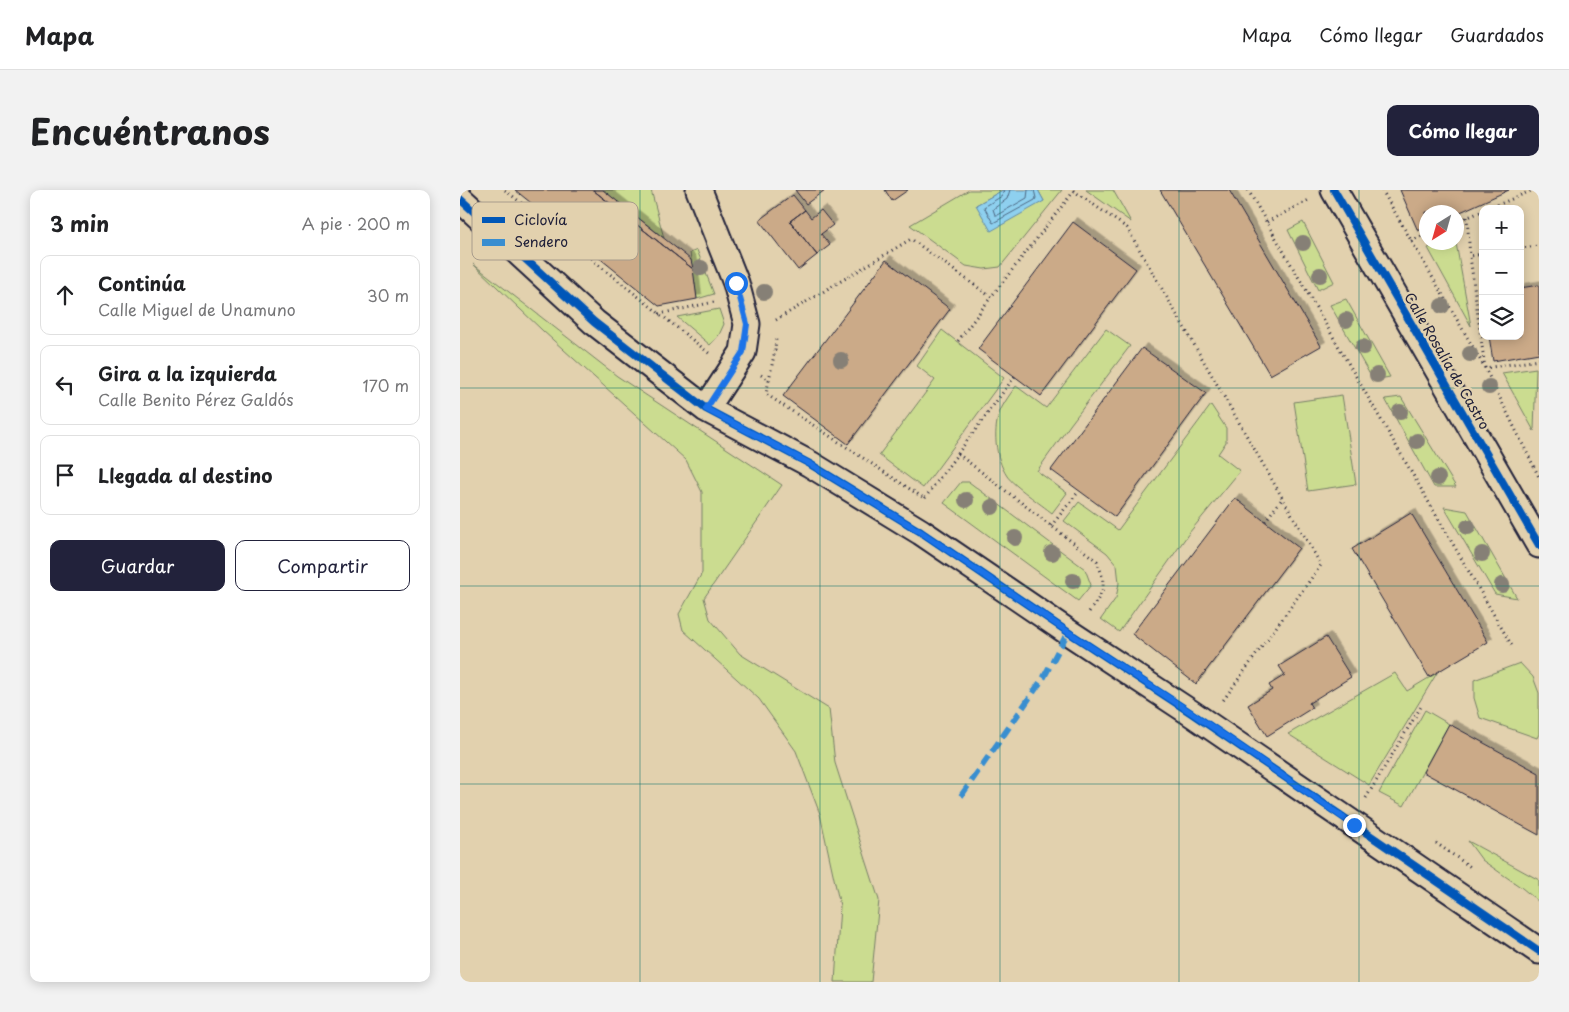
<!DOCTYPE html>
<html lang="es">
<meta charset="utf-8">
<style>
body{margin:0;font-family:"Playpen Sans",sans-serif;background:#f2f2f2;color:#202124}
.controls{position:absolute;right:15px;top:15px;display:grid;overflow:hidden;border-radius:10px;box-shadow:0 2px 12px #0003}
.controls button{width:45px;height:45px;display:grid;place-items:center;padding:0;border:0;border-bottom:1px solid #e0e0e0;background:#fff;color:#202124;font:25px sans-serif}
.compass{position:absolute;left:959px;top:15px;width:45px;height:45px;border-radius:50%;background:#fff;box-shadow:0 2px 12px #0003;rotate:217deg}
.stop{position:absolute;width:15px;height:15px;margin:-11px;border:4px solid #1a73e8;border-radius:50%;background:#fff}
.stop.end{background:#1a73e8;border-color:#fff;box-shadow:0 1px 5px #0008}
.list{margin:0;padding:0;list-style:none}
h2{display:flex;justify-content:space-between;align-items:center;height:65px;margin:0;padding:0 20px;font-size:21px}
h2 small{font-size:16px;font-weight:400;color:#757577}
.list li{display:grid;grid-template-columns:32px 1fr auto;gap:15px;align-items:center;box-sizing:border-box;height:80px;margin:0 10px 10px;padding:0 10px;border:1px solid #e0e0e0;border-radius:10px}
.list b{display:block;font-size:19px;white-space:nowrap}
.list p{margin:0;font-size:16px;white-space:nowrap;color:#757577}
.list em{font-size:16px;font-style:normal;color:#757577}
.actions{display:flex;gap:10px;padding:15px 20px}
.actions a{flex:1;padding:11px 0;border:1px solid #22223b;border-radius:10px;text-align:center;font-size:18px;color:#22223b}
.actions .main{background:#22223b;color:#fff}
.icon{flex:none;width:28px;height:28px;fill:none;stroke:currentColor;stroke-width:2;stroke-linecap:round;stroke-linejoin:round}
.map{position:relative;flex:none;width:1079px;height:792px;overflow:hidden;border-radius:10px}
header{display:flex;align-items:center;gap:30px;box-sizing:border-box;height:70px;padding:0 25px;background:#fff;border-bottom:1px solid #e0e0e0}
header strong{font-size:24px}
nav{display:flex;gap:28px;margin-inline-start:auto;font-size:18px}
.intro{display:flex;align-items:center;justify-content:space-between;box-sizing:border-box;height:120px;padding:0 30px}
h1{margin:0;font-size:35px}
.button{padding:12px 22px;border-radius:10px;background:#22223b;color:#fff;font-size:18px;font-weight:700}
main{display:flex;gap:30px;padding:0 30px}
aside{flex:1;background:#fff;border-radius:10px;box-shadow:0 2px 12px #0003}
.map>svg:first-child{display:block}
.green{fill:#cbdc90;stroke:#767f66}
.water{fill:#8ed0ef;stroke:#638aa7}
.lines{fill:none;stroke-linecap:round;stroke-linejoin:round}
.shore{stroke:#4d6883;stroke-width:1}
.building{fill:#cbaa88;stroke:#22223b;filter:url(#shadow)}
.street-casing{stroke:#22223b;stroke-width:29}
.path{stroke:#22223b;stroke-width:3;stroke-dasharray:1 4;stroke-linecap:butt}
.street{stroke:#e2d1ae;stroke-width:25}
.quiet{stroke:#398ed0;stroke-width:6;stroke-dasharray:12 6;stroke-linecap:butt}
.cycleway-casing{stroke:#e2d1ae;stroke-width:11}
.cycleway{stroke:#0057b8;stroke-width:8}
.tree{fill:#868076}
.route{stroke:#1a73e8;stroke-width:6}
.grid{fill:none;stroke:#0f766e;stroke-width:1;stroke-opacity:0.55}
.labels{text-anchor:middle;stroke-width:5;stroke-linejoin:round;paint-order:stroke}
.street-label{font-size:14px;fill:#22223b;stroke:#e2d1ae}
.key{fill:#e2d1ae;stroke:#a89c8c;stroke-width:1}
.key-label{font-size:14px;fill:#22223b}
</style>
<header>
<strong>Mapa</strong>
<nav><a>Mapa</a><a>Cómo llegar</a><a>Guardados</a></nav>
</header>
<div class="intro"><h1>Encuéntranos</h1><a class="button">Cómo llegar</a></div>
<main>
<aside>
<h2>3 min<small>A pie · 200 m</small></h2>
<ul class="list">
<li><svg class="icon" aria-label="ahead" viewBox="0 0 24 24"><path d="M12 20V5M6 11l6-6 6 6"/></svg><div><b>Continúa</b><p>Calle Miguel de Unamuno</p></div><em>30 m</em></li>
<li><svg class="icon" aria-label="left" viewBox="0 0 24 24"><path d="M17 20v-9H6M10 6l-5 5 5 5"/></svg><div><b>Gira a la izquierda</b><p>Calle Benito Pérez Galdós</p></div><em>170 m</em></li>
<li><svg class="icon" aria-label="arrive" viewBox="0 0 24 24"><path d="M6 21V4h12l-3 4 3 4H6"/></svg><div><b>Llegada al destino</b></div></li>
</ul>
<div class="actions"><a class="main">Guardar</a><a>Compartir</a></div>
</aside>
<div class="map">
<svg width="1079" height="792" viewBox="0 0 1079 792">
<defs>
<filter id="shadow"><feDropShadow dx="4.5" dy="-4.5" stdDeviation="0" flood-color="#0004"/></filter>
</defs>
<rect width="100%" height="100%" fill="#e2d1ae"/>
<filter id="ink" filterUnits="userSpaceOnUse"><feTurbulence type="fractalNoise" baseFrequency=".02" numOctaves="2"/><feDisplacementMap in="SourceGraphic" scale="10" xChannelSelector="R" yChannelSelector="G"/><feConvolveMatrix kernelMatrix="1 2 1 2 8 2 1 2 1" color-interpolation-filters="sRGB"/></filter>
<g filter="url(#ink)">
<path class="green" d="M143,0H191L204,48Z
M509,0H543L516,15L584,11L578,0H602L540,77L524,79L506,76L450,35Z
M626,0H653L671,32Z
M843,32L874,92L858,100L828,40Z
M985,52L996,53L1011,136L968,58Z
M237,60L254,104L237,109L230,63Z
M13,74L157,186L322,295L244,408L250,429L280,464L369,519L375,573L419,710L411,792H375L380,716L360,624L336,561L299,509L223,440L219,424L242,383V302L226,270L83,141Z
M886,109L930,187L913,190L870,115Z
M259,119L264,134L259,145L250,155L217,127Z
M646,139L670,156L610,235L577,281L607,303L592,323C582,315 553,295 547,286C535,268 532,238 541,219C545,211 551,203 556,196L586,218Z
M482,140L544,188L463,298L419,265L475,190L457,176Z
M1076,178L1074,241L1042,183Z
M882,205L896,294L848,301L834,212Z
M941,207L996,297H974L925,209Z
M751,215L766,238V252L758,264L780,281L729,343L659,442L641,429L656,408L659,393L657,375L647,363L604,331L619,312L658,340Z
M501,292H509L625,379L631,395L618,411L484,313Z
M984,317L1007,321L1057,408L1035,404Z
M1060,473L1073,487L1079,503V544L1077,548L1020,528L1014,508V490Z
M935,483L947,501L977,483L909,595L828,544Z
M965,520L989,534L944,616L919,603Z
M1008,651L1079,690V712L1062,698L1022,670Z"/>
<path class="water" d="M543,0H578L584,11L531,41L516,15Z"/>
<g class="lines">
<path class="shore" d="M544,0L542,6L524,17L533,33L575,10L576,8L574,0
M550,0L547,9L533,19L535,25H537L567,8L568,0"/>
</g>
<path class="building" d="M55,0H133L233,79L237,109L199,116Z
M133,0H143L225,65L231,70L233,79Z
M335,0H365L346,14Z
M425,0H448L432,11Z
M700,0H769L861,156L810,185Z
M940,0H1049L996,24V22H966V37L958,41Z
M333,5L345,20L330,31L357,65L338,80L299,30Z
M345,20L351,28L361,20L373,35L361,44L370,55L357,65L330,31Z
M613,32L676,79L581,206L518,159Z
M426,70L490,119L388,254L323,206Z
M1079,95V163L1033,171L1029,146H1060V98Z
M682,158L746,203L655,327L591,280Z
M775,308L839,358L736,494L672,444Z
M951,323L1028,452L969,487L892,359Z
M866,447L891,487L849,513L852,518L807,546L788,515L812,500L809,495L825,485L819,476Z
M989,534L1079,583V645L963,582Z"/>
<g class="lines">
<g class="street-casing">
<path id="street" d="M239,0L276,93L287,134L283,162L246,219
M874,0L1079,355
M0,9L134,132L246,219L350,274L461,342L608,442L731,523L1079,761"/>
</g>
<path class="path" d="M45,0L250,164
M788,0L1052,456
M922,0L1025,178L1079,287
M1028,19L1073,0
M1007,27L1010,66
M807,32L849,10
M996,32L1023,21
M951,51L966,44
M1060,58L1079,56
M1023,64L1010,66L1025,178L1079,170
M199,124L254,112
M316,130L451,49L531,107L614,1L667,38L861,375L762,512
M498,151L531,107
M301,185L309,190L306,204L462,307
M309,190L315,160L316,148
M498,264L637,371C647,397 645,400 629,422
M465,308L555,186
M805,331L822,309
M591,336L619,301
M906,608L962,515
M976,653L1012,678"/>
<use href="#street" class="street"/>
<path class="quiet" d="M501,606L584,487L608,442"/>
<g class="cycleway-casing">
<path id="cycleway" d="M874,0L1079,355
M0,9L134,132L246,219L350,274L461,342L608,442L731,523L1079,761"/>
</g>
<use href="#cycleway" class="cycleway"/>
</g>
<g class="tree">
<circle cx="843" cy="53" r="8"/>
<circle cx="241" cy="78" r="8"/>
<circle cx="860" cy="85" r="8"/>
<circle cx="304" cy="102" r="8"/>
<circle cx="982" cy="116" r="8"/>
<circle cx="886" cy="130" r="8"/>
<circle cx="903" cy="157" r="8"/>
<circle cx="1010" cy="164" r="8"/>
<circle cx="381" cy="170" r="8"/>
<circle cx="917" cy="185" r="8"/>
<circle cx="1029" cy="197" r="8"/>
<circle cx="940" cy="222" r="8"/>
<circle cx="957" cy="251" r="8"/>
<circle cx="978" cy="288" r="8"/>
<circle cx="506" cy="310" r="8"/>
<circle cx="532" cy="317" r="8"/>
<circle cx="1008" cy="337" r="8"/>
<circle cx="555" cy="348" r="8"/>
<circle cx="592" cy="363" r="8"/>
<circle cx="1022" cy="364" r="8"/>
<circle cx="613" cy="391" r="8"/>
<circle cx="1042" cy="395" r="8"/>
</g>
</g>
<g class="lines" filter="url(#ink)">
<path class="route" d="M276,93L287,134L283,162L246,219L350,274L461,342L608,442L732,523L894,635"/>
</g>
<path class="grid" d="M180,0V792M360,0V792M540,0V792M719,0V792M899,0V792M0,198H1079M0,396H1079M0,594H1079"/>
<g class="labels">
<g class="street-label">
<text transform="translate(987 171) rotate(60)" y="5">Calle Rosalía de Castro</text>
</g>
</g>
<rect x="12" y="12" width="166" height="58" rx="8" class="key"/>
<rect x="22" y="27" width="23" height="6" fill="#0057b8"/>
<rect x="22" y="49" width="23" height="7" fill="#398ed0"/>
<g class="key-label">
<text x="54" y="35">Ciclovía</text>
<text x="54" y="57">Sendero</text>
</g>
</svg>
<div class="controls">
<button>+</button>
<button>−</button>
<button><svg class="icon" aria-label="layers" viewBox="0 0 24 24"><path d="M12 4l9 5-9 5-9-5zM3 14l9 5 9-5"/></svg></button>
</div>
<svg class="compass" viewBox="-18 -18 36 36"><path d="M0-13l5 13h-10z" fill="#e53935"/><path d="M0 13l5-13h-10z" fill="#757577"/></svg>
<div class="stop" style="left:276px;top:93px"></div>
<div class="stop end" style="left:894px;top:635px"></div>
</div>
</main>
